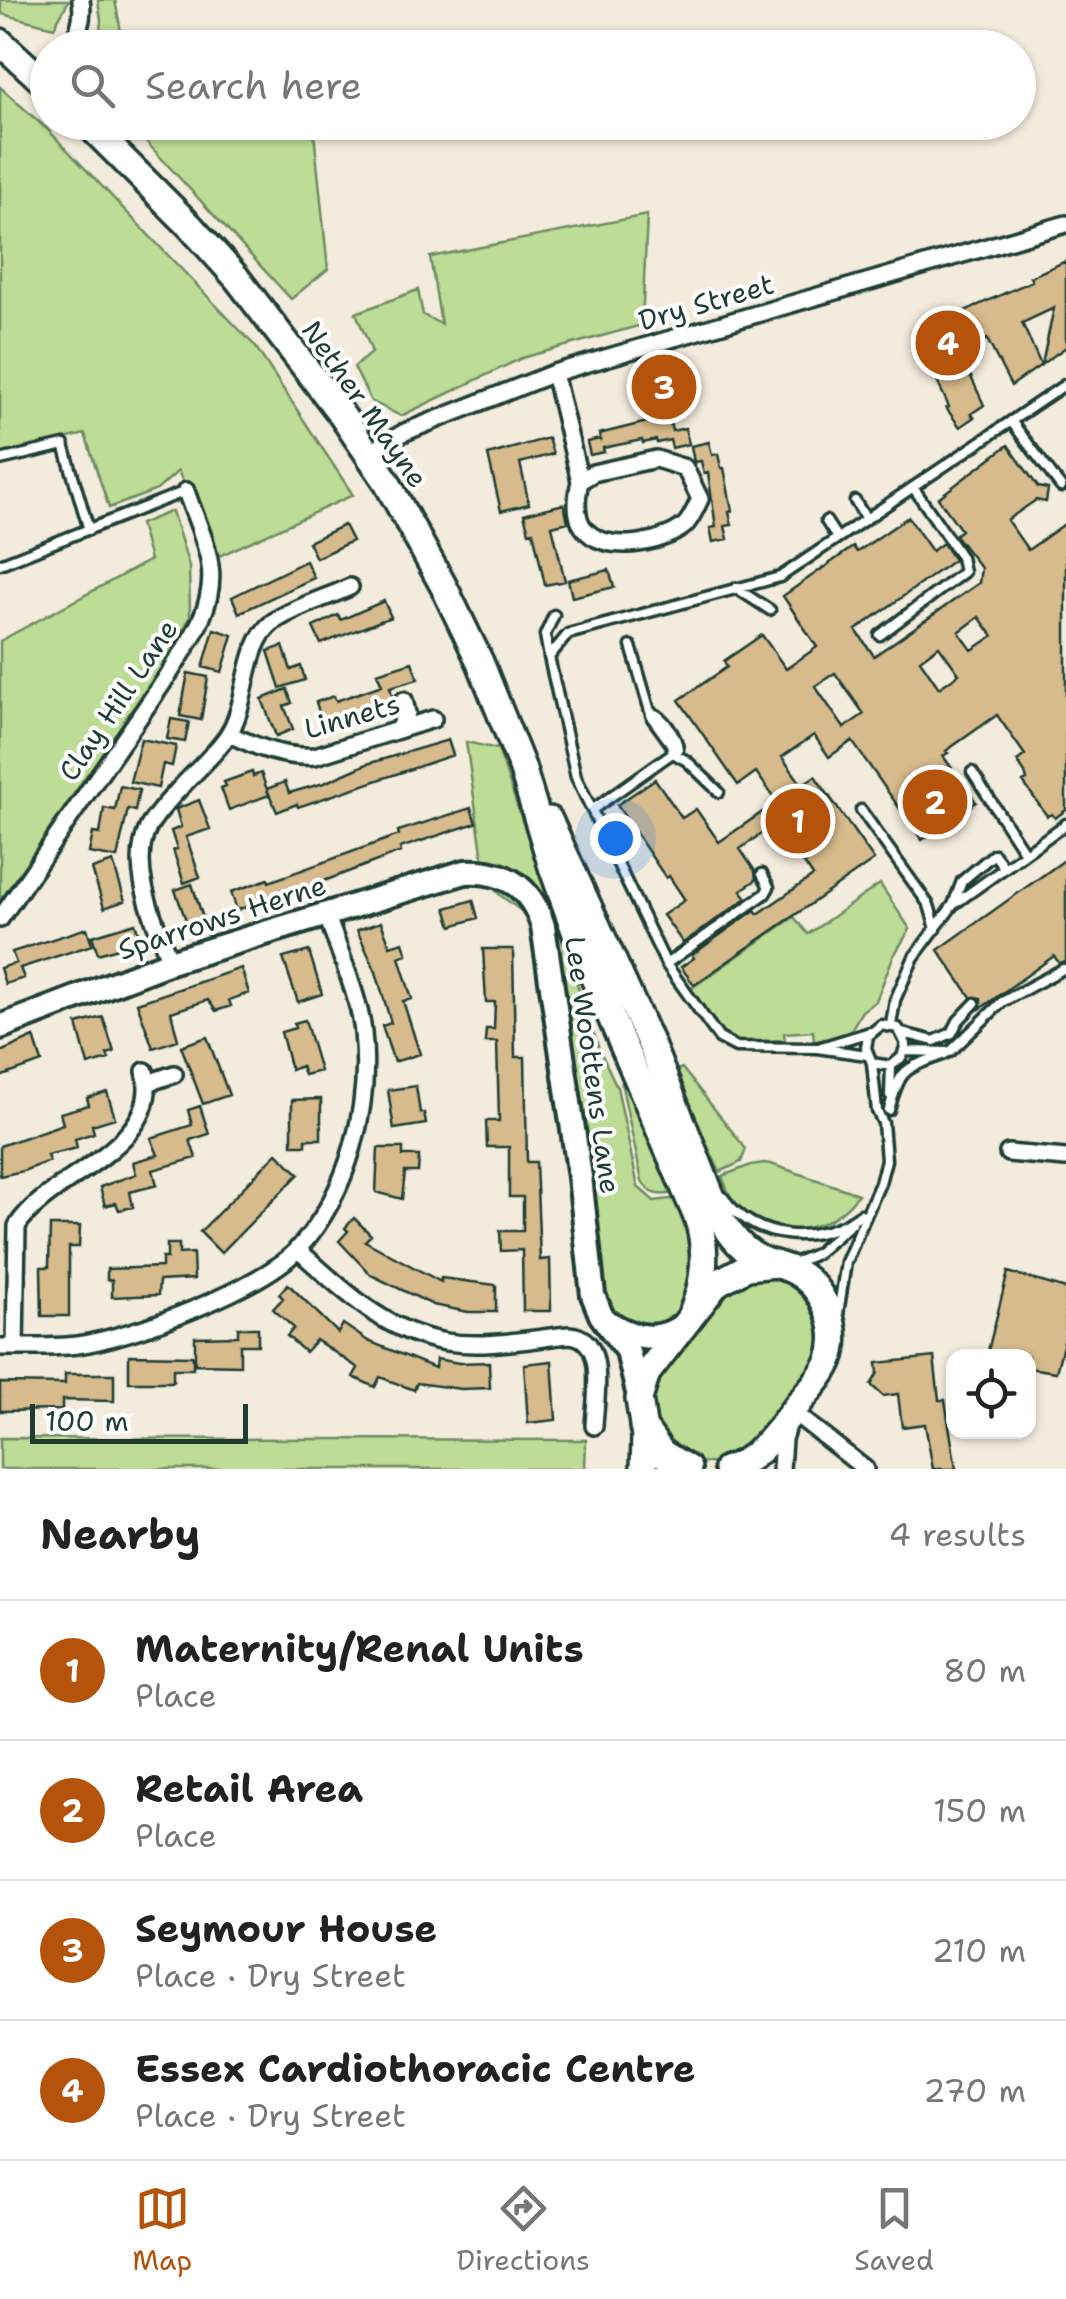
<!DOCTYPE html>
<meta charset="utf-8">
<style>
body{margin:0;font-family:"Shantell Sans",sans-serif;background:#f6f6f6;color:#222}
.controls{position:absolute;right:30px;bottom:30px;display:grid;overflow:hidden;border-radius:20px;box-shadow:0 2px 8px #0004}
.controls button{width:90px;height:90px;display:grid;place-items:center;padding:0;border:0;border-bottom:2px solid #e0e0e0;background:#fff;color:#222;font:50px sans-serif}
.scale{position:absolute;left:30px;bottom:25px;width:218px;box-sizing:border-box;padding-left:10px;border:5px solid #1f3d34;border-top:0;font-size:28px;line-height:35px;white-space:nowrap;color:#1f3d34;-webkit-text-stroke:8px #fff;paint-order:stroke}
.you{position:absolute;left:615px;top:838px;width:35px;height:35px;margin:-25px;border:8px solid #fff;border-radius:50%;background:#1a73e8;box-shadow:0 0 0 15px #1a73e833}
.badge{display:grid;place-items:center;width:65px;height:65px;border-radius:50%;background:#b45309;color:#fff;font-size:32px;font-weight:700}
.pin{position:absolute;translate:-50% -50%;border:5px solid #fff;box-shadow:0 2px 10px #0006}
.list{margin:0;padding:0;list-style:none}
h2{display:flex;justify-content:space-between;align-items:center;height:130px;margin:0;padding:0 40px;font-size:42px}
h2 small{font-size:32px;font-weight:400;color:#767676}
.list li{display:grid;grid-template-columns:65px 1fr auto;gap:30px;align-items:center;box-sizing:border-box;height:140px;padding:0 40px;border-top:2px solid #e0e0e0}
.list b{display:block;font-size:38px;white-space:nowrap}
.list p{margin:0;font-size:32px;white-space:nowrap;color:#767676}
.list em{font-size:32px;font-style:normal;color:#767676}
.icon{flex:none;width:55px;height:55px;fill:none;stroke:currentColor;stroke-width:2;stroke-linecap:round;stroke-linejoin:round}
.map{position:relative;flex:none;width:1066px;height:1469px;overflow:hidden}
.search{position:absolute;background:#fff;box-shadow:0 2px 8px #0004;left:30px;right:30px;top:30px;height:110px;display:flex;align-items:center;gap:25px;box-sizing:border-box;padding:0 35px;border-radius:55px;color:#767676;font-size:38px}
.sheet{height:690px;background:#fff}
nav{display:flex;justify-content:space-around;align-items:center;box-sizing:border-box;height:140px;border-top:2px solid #e0e0e0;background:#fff;font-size:28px;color:#767676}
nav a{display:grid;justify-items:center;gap:5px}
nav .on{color:#b45309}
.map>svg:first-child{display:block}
.green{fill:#bddc95;stroke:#6e8c64;stroke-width:2.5}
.building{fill:#d7bb8c;stroke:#1f3d34;stroke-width:2.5;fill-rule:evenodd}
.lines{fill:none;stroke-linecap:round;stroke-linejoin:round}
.lane-casing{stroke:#1f3d34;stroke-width:15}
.street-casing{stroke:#1f3d34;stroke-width:22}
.secondary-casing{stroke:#1f3d34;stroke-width:30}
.primary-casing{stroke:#1f3d34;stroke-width:32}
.lane{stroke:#fff;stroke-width:8}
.street{stroke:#fff;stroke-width:15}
.secondary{stroke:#fff;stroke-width:22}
.primary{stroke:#fff;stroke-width:25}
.labels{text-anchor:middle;stroke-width:8;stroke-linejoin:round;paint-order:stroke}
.street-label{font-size:28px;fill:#1f3d34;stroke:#fff}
</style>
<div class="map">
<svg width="1066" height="1469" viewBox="0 0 1066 1469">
<rect width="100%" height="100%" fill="#f3ebdc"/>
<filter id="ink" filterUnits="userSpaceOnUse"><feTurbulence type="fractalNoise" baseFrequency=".01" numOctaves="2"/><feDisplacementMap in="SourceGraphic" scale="20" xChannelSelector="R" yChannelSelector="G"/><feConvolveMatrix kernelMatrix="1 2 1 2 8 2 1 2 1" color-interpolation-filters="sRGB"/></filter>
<g filter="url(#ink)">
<path class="green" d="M0,0H69L54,27L2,14Z
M98,0H115L124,47H99L101,20Z
M0,87L48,130L255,346L353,495L217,557L178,471L157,490L109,508L85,434L0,455Z
M210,122L313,123L328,269L291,299L129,123H137L139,131Z
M647,215L642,325L522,358L401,416L371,401L354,367L372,352L356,313L418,290L423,315L441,324L430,257Z
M172,511L189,566L190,617L171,653L0,901V641L150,560L140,524Z
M466,742L498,749L599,1049L617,1087L638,1187L654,1201L679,1198C698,1239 702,1298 661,1326L628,1327L603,1304L560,952L532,919L500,895L486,880Z
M880,884L910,929L893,957L876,1001L862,1011L851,1030L842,1037L814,1041L813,1031L784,1033L785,1040L735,1042L716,1028L689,990L794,917L808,934Z
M682,1068L746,1149L741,1162L720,1172L681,1091L675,1071Z
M621,1082L641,1110L676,1192C660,1197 650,1195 642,1181Z
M764,1163L771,1164L858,1194C831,1234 769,1244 736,1205C729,1197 726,1186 722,1176L751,1165Z
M757,1273L786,1278L809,1294L824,1329L819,1358L755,1441L718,1464L691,1461L654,1430L650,1391L716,1296Z
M0,1438L586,1440L585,1469H0Z"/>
<path class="building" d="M1066,261V347L1042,364L1054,308L1022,323L1041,365L1011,386L987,339L959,351L984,405L971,414L974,417L960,427L946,408L949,407L916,335L923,332L920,325L951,311L954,316L1032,281L1030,277Z
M682,370L688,394L646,403L640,380Z
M655,420L656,425L670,422L672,431L685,428L689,444L672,448L670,440L657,443L656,440L643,443L642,440L603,448L604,452L590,455L587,442L600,439L601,442L599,434Z
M548,438L553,454L520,463L529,504L501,511L488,455Z
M709,442L712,455L718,454L721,468H724L732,511L729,512L732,525L725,526L728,539L713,542L710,528L716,527L708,473L704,474L701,461L694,462L691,446Z
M1008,445L1038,487L1048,489L1046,502L1036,500L1007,520L1028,550L1066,523V810L1055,818L1052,814L1047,816L1023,782L1027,780L1025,773L1017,761L1025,755L997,715L946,751L948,753L943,756L976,802L922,840L852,741L829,757L814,735L782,757L802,785L815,776L874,860L694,985L681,967L694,958L692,955L755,910L758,914L813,876L776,823L740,849L755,871L756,880L741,890L747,898L683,943L663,915L685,900L669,876L666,878L617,805L655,779L682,818L696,809L719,842L777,802L756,772L738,785L679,700L727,667L724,661L762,635L786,669L817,647L783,596L853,547L857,552L908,517L932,551L943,543L954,560L856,630L874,656L979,583L981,568L955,535L961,530L938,498ZM979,617L993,636L972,650L959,632ZM939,646L959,674L939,688L920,660ZM835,673L864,714L844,728L815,686Z
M564,504L568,522L552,526L565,581L545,585L533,531L529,532L524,514Z
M344,525L352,541L316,558L308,542Z
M306,561L314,578L239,613L232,597Z
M609,570L614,587L572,597L568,580Z
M384,601L391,617L321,644L313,627L338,615L341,620Z
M214,629L233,635L222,672L203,667Z
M283,646L291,670L301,666L305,680L280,688L268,651Z
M412,662L418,679L390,687L393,699L344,718L322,722L316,702L334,696L336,701L382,685L377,673Z
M188,673L208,677L201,720L180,716Z
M287,689L292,703L284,706L293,729L276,736L262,699Z
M171,719L189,722L185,742L167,739Z
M141,739L176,746L172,766L163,764L158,788L130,782Z
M448,740L453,755L298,807L297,804L277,812L267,789L285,782L289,793L324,783L367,764Z
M252,772L253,776L261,773L269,795L229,810L221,788L226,786L224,782Z
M120,786L139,790L135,811L128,809L117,858L89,853L93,833L100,834L104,808L115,810Z
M199,800L210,829L186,837L200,877L184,883L173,850L177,849L171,831L181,827L176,809Z
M471,808L476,823L400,848L401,852L316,884L237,910L231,892L268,879L269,882L399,835L398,831Z
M1066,859V962L1059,963L1054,956L980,1009L981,998L971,997L938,950Z
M113,862L125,901L104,908L92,869Z
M192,884L203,918L187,923L175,890Z
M473,900L478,918L452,926L446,908Z
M381,922L390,946L403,942L407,954L399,957L412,999L403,1001L420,1054L394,1062L382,1026L391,1023L376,972L357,930Z
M135,923L141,941L98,954L92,936Z
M87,928L92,945L20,968L24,978L5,984L0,968L16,963L12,952Z
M483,949H513L515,1057H525L527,1162H536L540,1260L550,1259L551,1311H523L522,1250L501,1251L500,1231H523V1197H509V1147H487L486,1121H499L497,1042H485L486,1029H494L495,1002H486Z
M309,951L322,994L298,1002L283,958Z
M241,968L249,993L229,1000L231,1006L216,1011L208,1000L171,1012L178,1040L153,1048L137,1003Z
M103,1017L114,1052L107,1054L109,1059L88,1065L77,1024Z
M305,1020L320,1071L304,1075L301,1066L291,1070L281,1032L295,1028L294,1023Z
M34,1037L42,1062L0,1077V1052Z
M207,1037L229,1095L203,1104L181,1046Z
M416,1086L420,1113H424L426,1124L394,1129L388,1090Z
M107,1092L115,1118L92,1125L94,1133L75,1139L77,1148L47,1155L49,1161L23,1171L0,1176V1146L63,1124L60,1113L89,1105L87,1098Z
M321,1099V1139H306V1145H292V1100Z
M200,1106L209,1134L190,1140L196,1158L153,1170L157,1185L130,1192L133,1207L119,1210L116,1203L105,1206L100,1187L136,1174L133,1162L158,1155L151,1138L192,1125L188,1110Z
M378,1148H403V1156H419L418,1172H405L402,1199L376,1192Z
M277,1153L299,1174L221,1253L200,1232Z
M354,1218L371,1235L365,1241L441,1282V1278L496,1285V1312H468L433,1305L371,1275L339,1241L348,1231L345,1228Z
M50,1226H80L79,1247H69V1316H42L41,1267H49Z
M167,1244H179V1254L193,1253L194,1279L159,1281L158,1295L112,1297V1280H107V1269L162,1267V1258H167Z
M1008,1272L1066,1289V1334L1056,1372L1028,1368V1356H993L994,1352L988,1351Z
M288,1284L338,1333L343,1324L368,1341L435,1368L436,1359L459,1363L489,1362L490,1388L461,1389L417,1383L414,1390L380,1377L375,1387L353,1377L358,1368L316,1340L305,1352L287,1336L294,1328L273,1309L283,1298L279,1294Z
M238,1328H258V1345H240V1365L195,1364V1337L238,1336Z
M129,1355L193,1356V1369H173V1382H129Z
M934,1357L939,1400H945L956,1469H933L925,1424L902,1427L898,1394L883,1396L871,1385L878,1373L877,1363Z
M552,1361L556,1420L528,1423L524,1364Z
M65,1374H114V1401L62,1400V1410L0,1411V1383L65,1384Z"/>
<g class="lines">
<g class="lane-casing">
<path id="lane" d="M1011,421L1061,487
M0,460L64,445L89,530
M855,501L866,519
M826,521L837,538
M0,564L186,491
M736,588L770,610
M880,635L964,572L961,557L913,487
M631,646L652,718L671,744L673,753L687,761L719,792
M549,657L545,635L554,615
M972,772L1025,853
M592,810L678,749C677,737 664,717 653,713
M861,810L929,905L936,929
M953,905L1066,824
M666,964L765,894L769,887L762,874
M891,1025L895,1000L914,957L953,905L962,881L994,854L1004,867
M903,1033L934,1041L952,1033L958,1021L975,1003
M821,1047L870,1032
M905,1051L950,1052L1002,1002L1063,969
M867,1055L817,1048L736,1047L719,1038L666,964L576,777L549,657L568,634L780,577L1066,384
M890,1095L891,1066
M889,1110C901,1066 904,1070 945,1054
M723,1197C755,1242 818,1246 861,1214
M794,1263L816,1254L852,1223
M838,1314L846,1262L880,1183L886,1160L883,1123L877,1111L872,1063L866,1048L868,1036L881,1025L898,1028L906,1044L902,1057L891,1066L872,1063"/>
</g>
<g class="street-casing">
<path id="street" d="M70,48C79,33 84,17 81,0
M554,373L580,481L593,473L656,459L685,468L700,499C696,507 691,520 684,526C662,544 602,555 583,527C574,514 577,495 580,481
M369,453L405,432L554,373L1066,224
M398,729L407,713L404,700
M229,734C257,747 283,758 315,756L433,719
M0,919L169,674C189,643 216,606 210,566C207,541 194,515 186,491
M170,962C156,923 128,869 148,828C156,813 170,799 182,786C197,770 216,753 228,735C249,703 243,645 273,622C295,607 326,598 350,587
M148,1083L174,1074
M1008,1153L1066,1158
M297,1249C342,1289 384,1332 446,1342C486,1348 529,1339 569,1335C608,1337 595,1399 594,1426
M0,1347C25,1347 52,1348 77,1345C131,1338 263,1288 299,1248C349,1192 371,1106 363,1033C360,999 338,949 327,916
M15,1347L17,1226C49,1175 164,1148 145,1071
M781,1469L783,1439L792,1411L865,1469"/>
</g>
<g class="secondary-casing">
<path id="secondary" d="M0,1027L170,962L465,872C505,870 531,887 543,926L580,1177L593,1295L601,1315L628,1352L639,1396
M611,1324C635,1339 660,1343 683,1325"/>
</g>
<g class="primary-casing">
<path id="primary" d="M0,42L48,86
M86,122L189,225L236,277L341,414L385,479L444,587L480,662L522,767L552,867L582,950L697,1217C708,1249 705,1284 691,1315
M549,820L649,1040L719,1215C730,1235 744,1254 767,1262C777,1265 787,1267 796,1272C824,1288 841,1328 830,1359C824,1375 810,1389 799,1403C778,1429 760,1460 727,1469
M643,1427L662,1453L688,1469
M644,1469L645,1437L639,1399L647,1373L717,1283L747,1267L775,1264"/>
</g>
<use href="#lane" class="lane"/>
<use href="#street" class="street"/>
<use href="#secondary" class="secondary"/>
<use href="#primary" class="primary"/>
</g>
</g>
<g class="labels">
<g class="street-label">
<text transform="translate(706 302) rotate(-16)" y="10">Dry Street</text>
<text transform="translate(365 404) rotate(55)" y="10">Nether Mayne</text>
<text transform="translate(118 700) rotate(-56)" y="10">Clay Hill Lane</text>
<text transform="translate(352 716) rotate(-16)" y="10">Linnets</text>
<text transform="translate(222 917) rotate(-18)" y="10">Sparrows Herne</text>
<text transform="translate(593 1065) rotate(82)" y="10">Lee Woottens Lane</text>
</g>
</g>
</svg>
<div class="controls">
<button><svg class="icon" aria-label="locate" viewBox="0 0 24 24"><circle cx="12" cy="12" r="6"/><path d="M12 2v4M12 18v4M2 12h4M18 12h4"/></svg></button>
</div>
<div class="scale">100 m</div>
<div class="you"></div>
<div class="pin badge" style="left:798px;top:821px">1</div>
<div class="pin badge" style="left:935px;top:802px">2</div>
<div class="pin badge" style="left:664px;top:387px">3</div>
<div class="pin badge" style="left:948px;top:343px">4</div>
<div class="search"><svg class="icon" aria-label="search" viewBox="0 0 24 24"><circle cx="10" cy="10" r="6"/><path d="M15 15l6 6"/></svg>Search here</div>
</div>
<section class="sheet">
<h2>Nearby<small>4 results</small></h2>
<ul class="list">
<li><span class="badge">1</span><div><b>Maternity/Renal Units</b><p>Place</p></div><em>80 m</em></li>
<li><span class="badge">2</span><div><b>Retail Area</b><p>Place</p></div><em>150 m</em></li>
<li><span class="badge">3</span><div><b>Seymour House</b><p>Place · Dry Street</p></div><em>210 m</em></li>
<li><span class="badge">4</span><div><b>Essex Cardiothoracic Centre</b><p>Place · Dry Street</p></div><em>270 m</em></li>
</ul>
</section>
<nav>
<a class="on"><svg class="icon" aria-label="map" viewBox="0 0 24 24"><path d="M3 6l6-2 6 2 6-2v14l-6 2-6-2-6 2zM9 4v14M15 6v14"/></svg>Map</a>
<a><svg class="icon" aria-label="directions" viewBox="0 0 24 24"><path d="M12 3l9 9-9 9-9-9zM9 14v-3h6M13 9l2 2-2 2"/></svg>Directions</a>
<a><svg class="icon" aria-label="saved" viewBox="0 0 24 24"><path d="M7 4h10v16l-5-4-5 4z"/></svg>Saved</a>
</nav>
